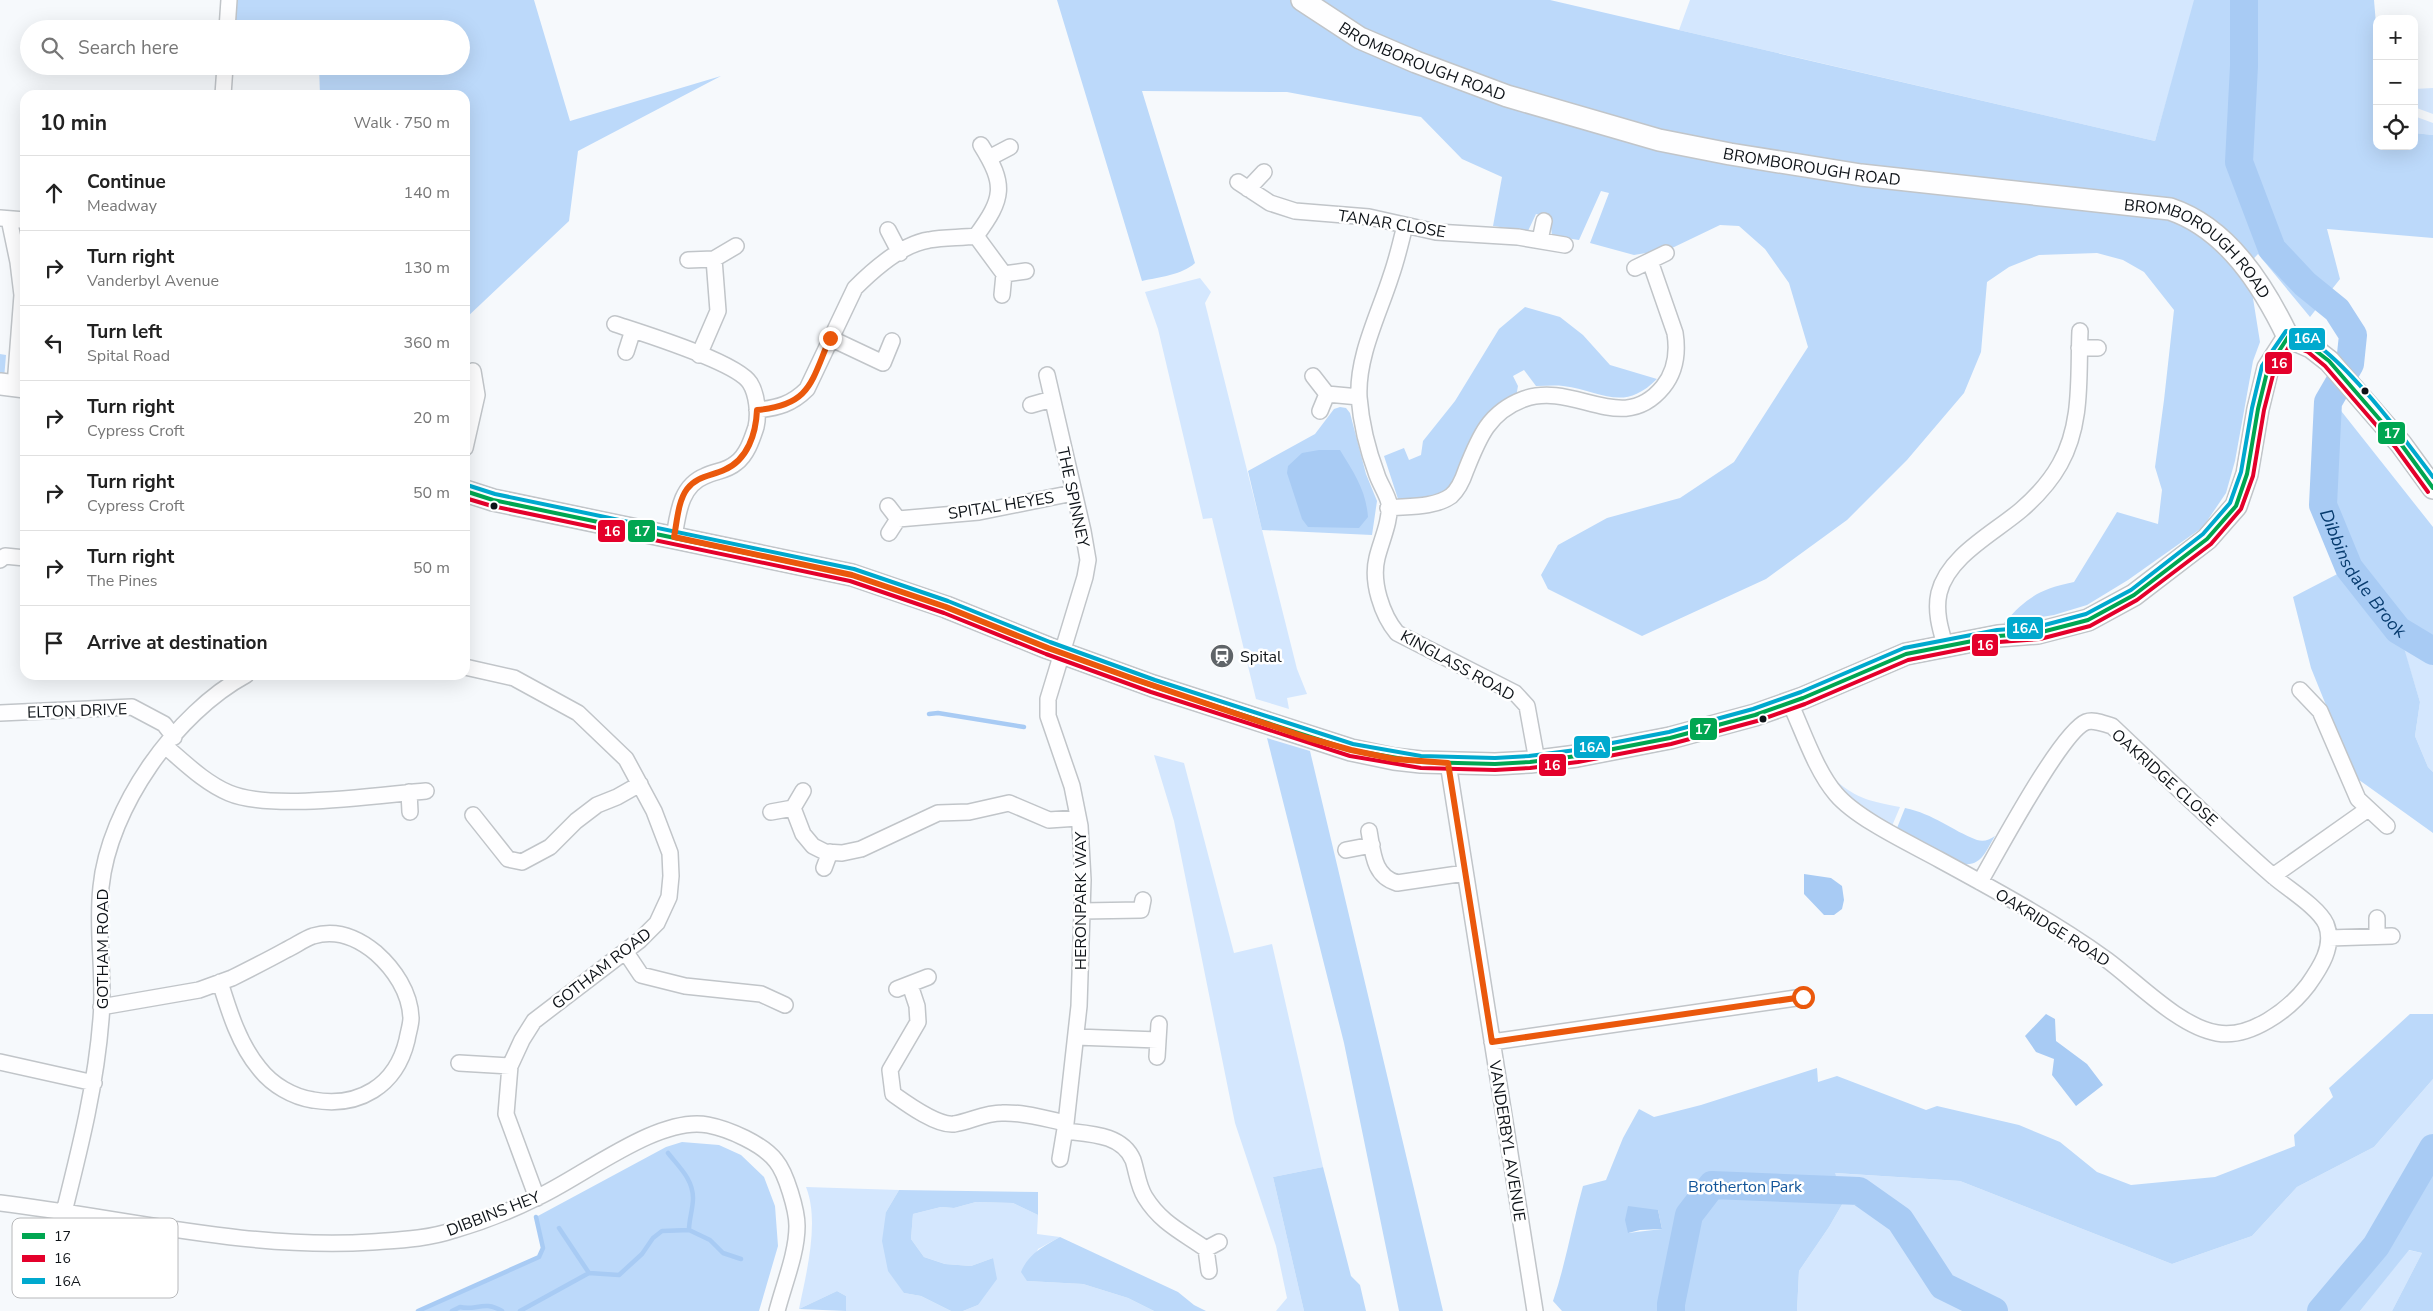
<!DOCTYPE html>
<meta charset="utf-8">
<style>
body{margin:0;font-family:"Nunito Sans",sans-serif;background:#f2f2f2;color:#222}
.controls{position:absolute;right:15px;top:15px;display:grid;overflow:hidden;border-radius:10px;box-shadow:0 5px 20px #0002}
.controls button{width:45px;height:45px;display:grid;place-items:center;padding:0;border:0;border-bottom:1px solid #e0e0e0;background:#fff;color:#222;font:25px sans-serif}
.stop{position:absolute;width:15px;height:15px;margin:-11px;border:4px solid #ea580c;border-radius:50%;background:#fff}
.stop.end{background:#ea580c;border-color:#fff;box-shadow:0 1px 5px #0008}
.list{margin:0;padding:0;list-style:none}
h2{display:flex;justify-content:space-between;align-items:center;height:65px;margin:0;padding:0 20px;font-size:21px}
h2 small{font-size:16px;font-weight:400;color:#767676}
.list li{display:grid;grid-template-columns:32px 1fr auto;gap:15px;align-items:center;box-sizing:border-box;height:75px;padding:0 20px;border-top:1px solid #e0e0e0}
.list b{display:block;font-size:19px;white-space:nowrap}
.list p{margin:0;font-size:16px;white-space:nowrap;color:#767676}
.list em{font-size:16px;font-style:normal;color:#767676}
.icon{flex:none;width:28px;height:28px;fill:none;stroke:currentColor;stroke-width:2;stroke-linecap:round;stroke-linejoin:round}
.map{position:relative;flex:none;width:2433px;height:1311px;overflow:hidden}
.search{position:absolute;background:#fff;box-shadow:0 5px 20px #0002;left:20px;top:20px;width:450px;height:55px;display:flex;align-items:center;gap:12px;box-sizing:border-box;padding:0 18px;border-radius:28px;color:#767676;font-size:19px}
.panel{position:absolute;background:#fff;box-shadow:0 5px 20px #0002;left:20px;top:90px;width:450px;height:590px;border-radius:15px}
.map>svg:first-child{display:block}
.green{fill:#d4e7fe}
.forest{fill:#bcd9fa;fill-rule:evenodd}
.water{fill:#a8cbf4}
.lines{fill:none;stroke-linecap:round;stroke-linejoin:round}
.stream{stroke:#a8cbf4;stroke-width:4.5}
.river{stroke:#a8cbf4;stroke-width:28}
.street-casing{stroke:#c1c5c9;stroke-width:18}
.secondary-casing{stroke:#c1c5c9;stroke-width:24}
.street{stroke:#fefeff;stroke-width:15}
.secondary{stroke:#fefeff;stroke-width:21}
.bus-1-casing{stroke:#fff;stroke-width:8}
.bus-2-casing{stroke:#fff;stroke-width:8}
.bus-3-casing{stroke:#fff;stroke-width:8}
.bus-1{stroke:#00a651;stroke-width:4}
.bus-2{stroke:#e4002b;stroke-width:4}
.bus-3{stroke:#00a9ce;stroke-width:4}
.route{stroke:#ea580c;stroke-width:6}
.bus-dot{fill:#0e1318;stroke:#fff;stroke-width:2}
.labels{text-anchor:middle;stroke-width:5;stroke-linejoin:round;paint-order:stroke}
.street-label{font-size:16px;fill:#0e1318;stroke:#fff}
.poi-label{font-size:16px;fill:#0e1318;stroke:#fff;text-anchor:start}
.park-label{font-size:16px;fill:#125599;stroke:#fff}
.water-label{font-size:18px;font-style:italic;fill:#083c6f;stroke:#fff}
.key{fill:#fff;stroke:#b7b8ba;stroke-width:1}
.key-label{font-size:14px;fill:#0e1318}
.line-badge{stroke:#fff;stroke-width:2}
.badge-label{font-size:14px;text-anchor:middle;font-weight:bold;fill:#fff}
</style>
<div class="map">
<svg width="2433" height="1311" viewBox="0 0 2433 1311">
<rect width="100%" height="100%" fill="#f6f9fc"/>
<path class="green" d="M1690,0H2194V5L2155,141L1679,30Z
M2433,88V114L2414,107V89Z
M2414,116L2433,123V135L2414,133Z
M1200,278L1211,292L1205,303L1297,669L1307,694L1287,698L1289,709L1256,699L1212,518L1203,519L1158,329L1145,292Z
M2398,630L2433,651V772L2428,767L2415,736L2420,702Z
M1154,755L1184,763L1234,953L1272,944L1323,1167L1273,1177L1304,1311H1276L1287,1298L1276,1246L1235,1123L1174,821Z
M1835,780C1859,800 1870,801 1900,807L1892,826C1869,813 1850,801 1835,780Z
M2433,1079V1148L2376,1246L2321,1311H1797L1799,1271L1829,1227L1844,1201L1834,1173L1960,1181L2172,1264L2252,1236L2297,1187L2374,1147Z
M806,1187L899,1190L886,1212L904,1293L921,1296L951,1311H846V1296L837,1291L799,1309C806,1274 820,1222 806,1187Z
M976,1202L1013,1203L1038,1215L1037,1234L1060,1237L1038,1249L1027,1281L1083,1284L1128,1298L1154,1311H963L978,1305L993,1258L971,1266L945,1264L924,1257L911,1239L913,1214L941,1207L954,1208Z
M2408,1250L2422,1253L2392,1311H2360Z"/>
<path class="forest" d="M235,0H534L570,121L721,76L578,151L569,221L465,319V95H320L319,66H461V29H317L316,22L234,20Z
M1057,0H1550L2155,141L2194,0H2374L2377,36V146H2414V133L2433,135V238L2327,229L2340,279L2310,317L2258,254L2241,272L2252,292L2260,342L2253,361L2235,461L2226,493L2203,527L2128,580L2087,605L2054,615L2004,623C2027,597 2040,589 2074,582L2117,512L2158,524L2162,490L2155,467L2164,400L2174,310L2144,272L2123,260L2097,253L2039,255L2009,267L1987,282L1981,352L1964,393L1907,460L1847,520L1766,579L1642,636L1548,589L1541,575L1558,545L1607,518L1680,498L1734,462L1808,347L1789,283L1765,249L1739,226L1720,225L1670,249L1634,255L1590,243L1609,193L1601,191L1579,240L1552,236L1550,218L1536,214L1528,231L1493,226L1502,177L1462,159L1421,117L1287,92L1142,91L1195,263C1182,275 1159,277 1142,281Z
M1525,307L1560,317L1583,335L1610,365L1657,379C1623,413 1603,391 1563,386C1555,385 1545,386 1536,386L1524,370L1513,376L1518,386L1516,397L1486,417L1477,428L1454,482C1441,499 1419,498 1398,499L1384,456L1404,448L1409,460L1421,455L1423,441L1455,401L1499,329Z
M0,354L6,355L4,379L0,378Z
M1340,407L1346,408L1350,413L1366,474L1377,501L1372,535L1262,530L1248,471L1315,434L1334,409Z
M2338,407L2433,527V651L2399,631L2420,702L2415,736L2428,767L2433,772V833L2355,777L2311,668L2293,597L2349,568L2323,505L2327,415Z
M1267,738L1310,751L1443,1311H1399L1344,1043Z
M1905,808C1934,814 1951,830 1977,840C1984,842 1989,840 1995,836C1986,850 1982,866 1964,864L1897,828Z
M2410,1014H2433V1079L2374,1147L2297,1187L2252,1236L2172,1264L1960,1181L1835,1173L1844,1201L1829,1227L1799,1271L1797,1311H1562L1553,1301C1566,1263 1572,1224 1583,1186L1606,1180L1623,1138L1639,1109L1654,1117L1701,1105L1817,1068L1818,1082L1837,1076L1926,1110L1937,1106L2019,1125L2060,1142L2097,1172L2131,1185L2215,1177L2295,1146L2294,1135L2333,1097L2329,1088ZM1658,1210L1662,1229L1628,1233Z
M682,1142L719,1145L741,1155L764,1177L775,1206L778,1246L759,1311H418L539,1257L543,1248L536,1217L666,1147Z
M2433,1148V1311H2392L2422,1253L2409,1250L2360,1311H2321L2376,1246Z
M1323,1167L1351,1276L1360,1285L1366,1311H1304L1273,1177Z
M899,1190L1038,1192V1215L1013,1203L976,1202L954,1208L941,1207L913,1214L911,1239L924,1257L945,1264L971,1266L993,1258L997,1279L978,1305L963,1311H951L921,1296L904,1293L888,1271L882,1241L886,1212Z
M1060,1237L1178,1292L1194,1305L1206,1311H1154L1128,1298L1083,1284L1027,1281L1021,1272C1029,1253 1043,1247 1060,1237Z
M837,1291L846,1296V1311L799,1309Z"/>
<path class="water" d="M1319,450H1340C1354,473 1366,490 1368,517L1359,528L1308,527L1302,519L1287,473L1288,466L1302,453Z
M1804,874L1831,878L1842,886L1844,900L1842,909L1834,915H1824L1804,894Z
M2046,1014L2055,1019L2056,1041L2087,1064L2103,1085L2076,1106L2052,1075L2054,1059L2036,1052L2025,1036Z
M1628,1206L1658,1210L1662,1229L1640,1230L1628,1233L1625,1220Z"/>
<g class="lines">
<path class="stream" d="M929,714L938,713L1024,727
M668,1153C679,1167 693,1179 693,1198C693,1209 689,1219 689,1230
M559,1228L589,1273
M418,1311L539,1257L543,1248L536,1217
M452,1311L460,1307C476,1311 484,1300 502,1311
M520,1311L589,1273L619,1275L642,1254L653,1238L662,1231L689,1230L710,1240L723,1253L741,1259"/>
<g class="river">
<path id="s1" d="M2244,0V66L2239,162L2272,249L2305,284L2337,310L2353,335L2350,364L2328,402L2323,505L2349,568L2398,630L2433,651"/>
<path d="M1671,1311V1304L1689,1215L1712,1185L1859,1191L1900,1220L1943,1286L1994,1311"/>
<path d="M2321,1311L2376,1246L2433,1148"/>
</g>
<g class="street-casing">
<path id="street" d="M227,29L229,0
M223,95L225,66
M989,158L1010,147
M1238,182L1270,203L1295,211L1369,217L1436,232L1518,237L1565,245
M1248,189L1264,172
M0,218L25,220
M9,219L18,262L22,295L15,386
M1405,225C1401,242 1397,259 1391,276C1379,314 1357,356 1359,397C1361,422 1368,451 1377,475C1380,484 1387,494 1389,503C1391,521 1381,541 1377,558C1371,582 1382,615 1397,633L1515,693L1527,706L1537,761
M888,230L900,253
M976,236L1004,274L1002,295
M1540,240L1544,221
M688,260L714,259L736,246
M1635,268L1666,253
M1004,274L1026,271
M615,324C642,333 737,362 750,383C757,394 759,414 756,427C752,439 747,455 736,463C727,471 715,471 705,476C680,486 678,514 674,537
M830,338L883,363L892,341
M2079,348H2098
M626,352L633,330
M699,355L718,311L714,259
M1047,375L1083,531L1088,560L1085,577L1048,699V716L1072,786L1080,826L1083,880L1079,1006L1066,1123L1060,1159
M1313,376L1327,394L1320,411
M1327,394L1359,397
M1031,405L1052,399
M757,410C778,408 792,404 807,389L855,288C874,269 902,244 929,240C944,237 961,238 976,236C1004,198 1006,185 981,145
M465,448L477,395L473,371
M888,506L898,519L889,533
M1388,508C1408,506 1434,508 1451,496C1459,489 1463,479 1466,470C1479,437 1489,412 1524,399C1575,381 1622,437 1663,387C1676,371 1678,352 1675,333L1650,261
M898,519L979,512L1073,493
M0,560L5,556L25,558
M1945,645C1940,628 1935,611 1939,593C1948,556 1994,533 2021,510C2036,497 2050,482 2060,464C2083,423 2078,376 2080,331
M465,667L514,678L578,713L626,759L654,811L670,853L671,876L669,897L657,923L640,940L534,1021L522,1040L510,1066L506,1114L537,1198
M2300,690L2320,711L2358,799L2387,826
M1790,703C1803,731 1816,771 1836,794C1857,819 1911,844 1940,860C1997,891 2054,922 2107,960C2138,983 2180,1027 2217,1033C2250,1039 2289,1010 2308,985C2320,968 2335,946 2326,924C2318,907 2288,889 2273,876C2218,828 2165,776 2112,726C2104,724 2094,719 2086,722C2061,732 1997,853 1980,882
M0,713L132,707L164,724L174,737
M165,746C185,763 205,783 229,793C271,811 378,795 426,791
M1448,763L1535,1311
M409,792L410,812
M793,808L803,834L813,846L825,852L842,853L861,849L938,813L969,812L1009,803L1049,820L1078,818
M771,812L793,808L803,791
M473,815L508,859L522,862L550,847L576,821L597,805L617,797L640,784
M1369,831C1373,852 1373,876 1397,883L1465,873
M1346,850L1372,845
M824,868L830,852
M2273,876L2368,809
M1082,911L1141,910L1143,900
M2377,918V936
M2329,938L2392,936
M625,951L641,975L685,986L761,994L785,1005
M910,985L917,1006L918,1022L890,1070L893,1094C907,1104 937,1126 954,1124C971,1121 985,1113 1002,1113C1023,1112 1046,1119 1066,1123
M897,989L928,977
M101,1007L199,990L232,978C250,969 268,960 286,950C295,946 304,939 313,936C336,929 358,938 376,953C394,969 410,992 411,1018C411,1025 408,1033 407,1040C396,1086 359,1108 313,1100C293,1097 272,1085 259,1068C239,1044 229,1011 220,982
M1076,1037L1158,1040
M1492,1042L1803,997
M1157,1057L1159,1024
M0,1062L94,1083
M459,1063L510,1066
M1065,1131C1090,1134 1122,1134 1133,1160C1137,1172 1138,1186 1145,1197C1161,1223 1182,1232 1206,1249L1209,1271
M0,1203C124,1218 247,1250 372,1242C399,1240 428,1239 454,1230C482,1222 510,1211 536,1198C581,1178 658,1115 708,1125C729,1129 763,1144 776,1161C786,1173 797,1210 797,1226C797,1253 784,1284 777,1311
M64,1212C80,1148 96,1085 101,1019C105,975 96,931 101,887C109,807 176,713 246,675
M1206,1249L1219,1242"/>
</g>
<g class="secondary-casing">
<g id="secondary">
<path id="s2" d="M1302,0L1360,38L1416,62L1507,96L1659,140L1730,154L1861,175L2170,209C2227,228 2263,285 2288,337"/>
<path d="M2288,337L2311,347L2329,361L2401,444L2433,488"/>
<path d="M0,384L25,387"/>
<path d="M465,491L493,500L852,575L946,607L1048,648L1153,686L1351,750L1394,759L1421,762L1495,764L1530,762L1577,756L1670,738L1755,715L1803,698L1906,654L1998,636L2038,633L2088,620L2134,595L2207,539L2236,506L2247,474L2258,409L2268,368L2288,337"/>
</g>
</g>
<use href="#street" class="street"/>
<use href="#secondary" class="secondary"/>
<g class="bus-1-casing">
<path id="bus-1" d="M2288,337L2311,347L2329,361L2401,444L2433,488
M465,491L493,500L852,575L946,607L1048,648L1153,686L1351,750L1421,762L1495,764L1530,762L1577,756L1670,738L1755,715L1803,698L1906,654L1998,636L2038,633L2088,620L2134,595L2207,539L2236,506L2247,474L2258,409L2268,368L2288,337"/>
</g>
<g class="bus-2-casing">
<path id="bus-2" d="M465,498L492,506L850,581L944,613L1046,654L1151,692L1350,756L1421,768L1495,770L1530,768L1578,762L1671,744L1757,721L1805,704L1908,660L1999,642L2040,639L2090,626L2137,600L2211,544L2241,509L2253,476L2264,410L2274,371L2290,345L2308,352L2325,366L2396,448L2428,492"/>
</g>
<g class="bus-3-casing">
<path id="bus-3" d="M467,485L495,494L854,569L948,601L1050,642L1155,680L1353,744L1421,756L1495,758L1529,756L1576,750L1669,732L1753,709L1801,692L1904,648L1997,630L2037,627L2086,614L2131,590L2203,534L2230,503L2241,472L2252,408L2262,366L2286,331C2328,332 2408,444 2433,477"/>
</g>
<use href="#bus-1" class="bus-1"/>
<use href="#bus-2" class="bus-2"/>
<use href="#bus-3" class="bus-3"/>
</g>
<g class="lines">
<path class="route" d="M830,338C811,382 811,405 757,410C756,433 748,460 724,470C711,476 697,476 687,489C678,501 677,522 674,537L852,575L946,607L1048,648L1134,679L1308,738L1351,750L1394,759L1448,763L1492,1042L1803,997"/>
</g>
<defs>
<g id="station-disc" transform="scale(1.25)"><circle r="9.5" fill="#5f6468" stroke="#fff"/><path d="M-3-6H3Q5-6 5-4V2Q5 4 3 4L4.5 6H3L1.5 4h-3L-3 6H-4.5L-3 4Q-5 4-5 2V-4Q-5-6-3-6ZM-3.5-4v3h7v-3ZM-3.5 1v1.5H-2V1ZM2 1v1.5H3.5V1Z" fill="#fff"/></g>
</defs>
<g fill-rule="evenodd">
<use href="#station-disc" x="1222" y="656"/>
</g>
<g class="bus-dot">
<circle cx="2365" cy="391" r="4.5"/>
<circle cx="494" cy="506" r="4.5"/>
<circle cx="1763" cy="719" r="4.5"/>
</g>
<g class="labels">
<g class="street-label">
<text dy="6" stroke="none"><textPath href="#s2" startOffset="136">BROMBOROUGH ROAD</textPath></text>
<text dy="6" stroke="none"><textPath href="#s2" startOffset="541">BROMBOROUGH ROAD</textPath></text>
<text transform="translate(1392 223) rotate(9)" y="6">TANAR CLOSE</text>
<text dy="6" stroke="none"><textPath href="#s2" startOffset="945">BROMBOROUGH ROAD</textPath></text>
<text transform="translate(1074 497) rotate(78)" y="6">THE SPINNEY</text>
<text transform="translate(1001 505) rotate(-9)" y="6">SPITAL HEYES</text>
<text transform="translate(1458 665) rotate(29)" y="6">KINGLASS ROAD</text>
<text transform="translate(77 710) rotate(-2)" y="6">ELTON DRIVE</text>
<text transform="translate(2165 777) rotate(42)" y="6">OAKRIDGE CLOSE</text>
<text transform="translate(1080 901) rotate(-90)" y="6">HERONPARK WAY</text>
<text transform="translate(2053 927) rotate(32)" y="6">OAKRIDGE ROAD</text>
<text transform="translate(102 949) rotate(-90)" y="6">GOTHAM ROAD</text>
<text transform="translate(601 968) rotate(-38)" y="6">GOTHAM ROAD</text>
<text transform="translate(1508 1141) rotate(81)" y="6">VANDERBYL AVENUE</text>
<text transform="translate(493 1213) rotate(-21)" y="6">DIBBINS HEY</text>
</g>
<g class="poi-label">
<text x="1240" y="662">Spital</text>
</g>
<g class="park-label">
<text x="1745" y="1192">Brotherton Park</text>
</g>
<g class="water-label">
<text dy="6" stroke="none"><textPath href="#s1" startOffset="630">Dibbinsdale Brook</textPath></text>
</g>
</g>
<rect x="12" y="1218" width="166" height="80" rx="8" class="key"/>
<rect x="22" y="1233" width="23" height="6" fill="#00a651"/>
<rect x="22" y="1255" width="23" height="7" fill="#e4002b"/>
<rect x="22" y="1278" width="23" height="6" fill="#00a9ce"/>
<g class="key-label">
<text x="54" y="1241">17</text>
<text x="54" y="1263">16</text>
<text x="54" y="1286">16A</text>
</g>
<g class="line-badge">
<rect x="2288" y="327" width="38" height="24" rx="5" fill="#00a9ce"/>
<rect x="2264" y="351" width="29" height="24" rx="5" fill="#e4002b"/>
<rect x="2377" y="421" width="29" height="24" rx="5" fill="#00a651"/>
<rect x="627" y="519" width="29" height="24" rx="5" fill="#00a651"/>
<rect x="597" y="519" width="29" height="24" rx="5" fill="#e4002b"/>
<rect x="2006" y="616" width="38" height="24" rx="5" fill="#00a9ce"/>
<rect x="1971" y="633" width="28" height="24" rx="5" fill="#e4002b"/>
<rect x="1689" y="717" width="29" height="24" rx="5" fill="#00a651"/>
<rect x="1573" y="735" width="38" height="24" rx="5" fill="#00a9ce"/>
<rect x="1538" y="753" width="29" height="24" rx="5" fill="#e4002b"/>
</g>
<g class="badge-label">
<text x="2307" y="343">16A</text>
<text x="2279" y="368">16</text>
<text x="2392" y="438">17</text>
<text x="642" y="536">17</text>
<text x="612" y="536">16</text>
<text x="2025" y="633">16A</text>
<text x="1985" y="650">16</text>
<text x="1703" y="734">17</text>
<text x="1592" y="752">16A</text>
<text x="1552" y="770">16</text>
</g>
</svg>
<div class="controls">
<button>+</button>
<button>−</button>
<button><svg class="icon" aria-label="locate" viewBox="0 0 24 24"><circle cx="12" cy="12" r="6"/><path d="M12 2v4M12 18v4M2 12h4M18 12h4"/></svg></button>
</div>
<div class="stop" style="left:1803px;top:997px"></div>
<div class="stop end" style="left:830px;top:338px"></div>
<div class="search"><svg class="icon" aria-label="search" viewBox="0 0 24 24"><circle cx="10" cy="10" r="6"/><path d="M15 15l6 6"/></svg>Search here</div>
<section class="panel">
<h2>10 min<small>Walk · 750 m</small></h2>
<ul class="list">
<li><svg class="icon" aria-label="ahead" viewBox="0 0 24 24"><path d="M12 20V5M6 11l6-6 6 6"/></svg><div><b>Continue</b><p>Meadway</p></div><em>140 m</em></li>
<li><svg class="icon" aria-label="right" viewBox="0 0 24 24"><path d="M7 20v-9h11M14 6l5 5-5 5"/></svg><div><b>Turn right</b><p>Vanderbyl Avenue</p></div><em>130 m</em></li>
<li><svg class="icon" aria-label="left" viewBox="0 0 24 24"><path d="M17 20v-9H6M10 6l-5 5 5 5"/></svg><div><b>Turn left</b><p>Spital Road</p></div><em>360 m</em></li>
<li><svg class="icon" aria-label="right" viewBox="0 0 24 24"><path d="M7 20v-9h11M14 6l5 5-5 5"/></svg><div><b>Turn right</b><p>Cypress Croft</p></div><em>20 m</em></li>
<li><svg class="icon" aria-label="right" viewBox="0 0 24 24"><path d="M7 20v-9h11M14 6l5 5-5 5"/></svg><div><b>Turn right</b><p>Cypress Croft</p></div><em>50 m</em></li>
<li><svg class="icon" aria-label="right" viewBox="0 0 24 24"><path d="M7 20v-9h11M14 6l5 5-5 5"/></svg><div><b>Turn right</b><p>The Pines</p></div><em>50 m</em></li>
<li><svg class="icon" aria-label="arrive" viewBox="0 0 24 24"><path d="M6 21V4h12l-3 4 3 4H6"/></svg><div><b>Arrive at destination</b></div></li>
</ul>
</section>
</div>
